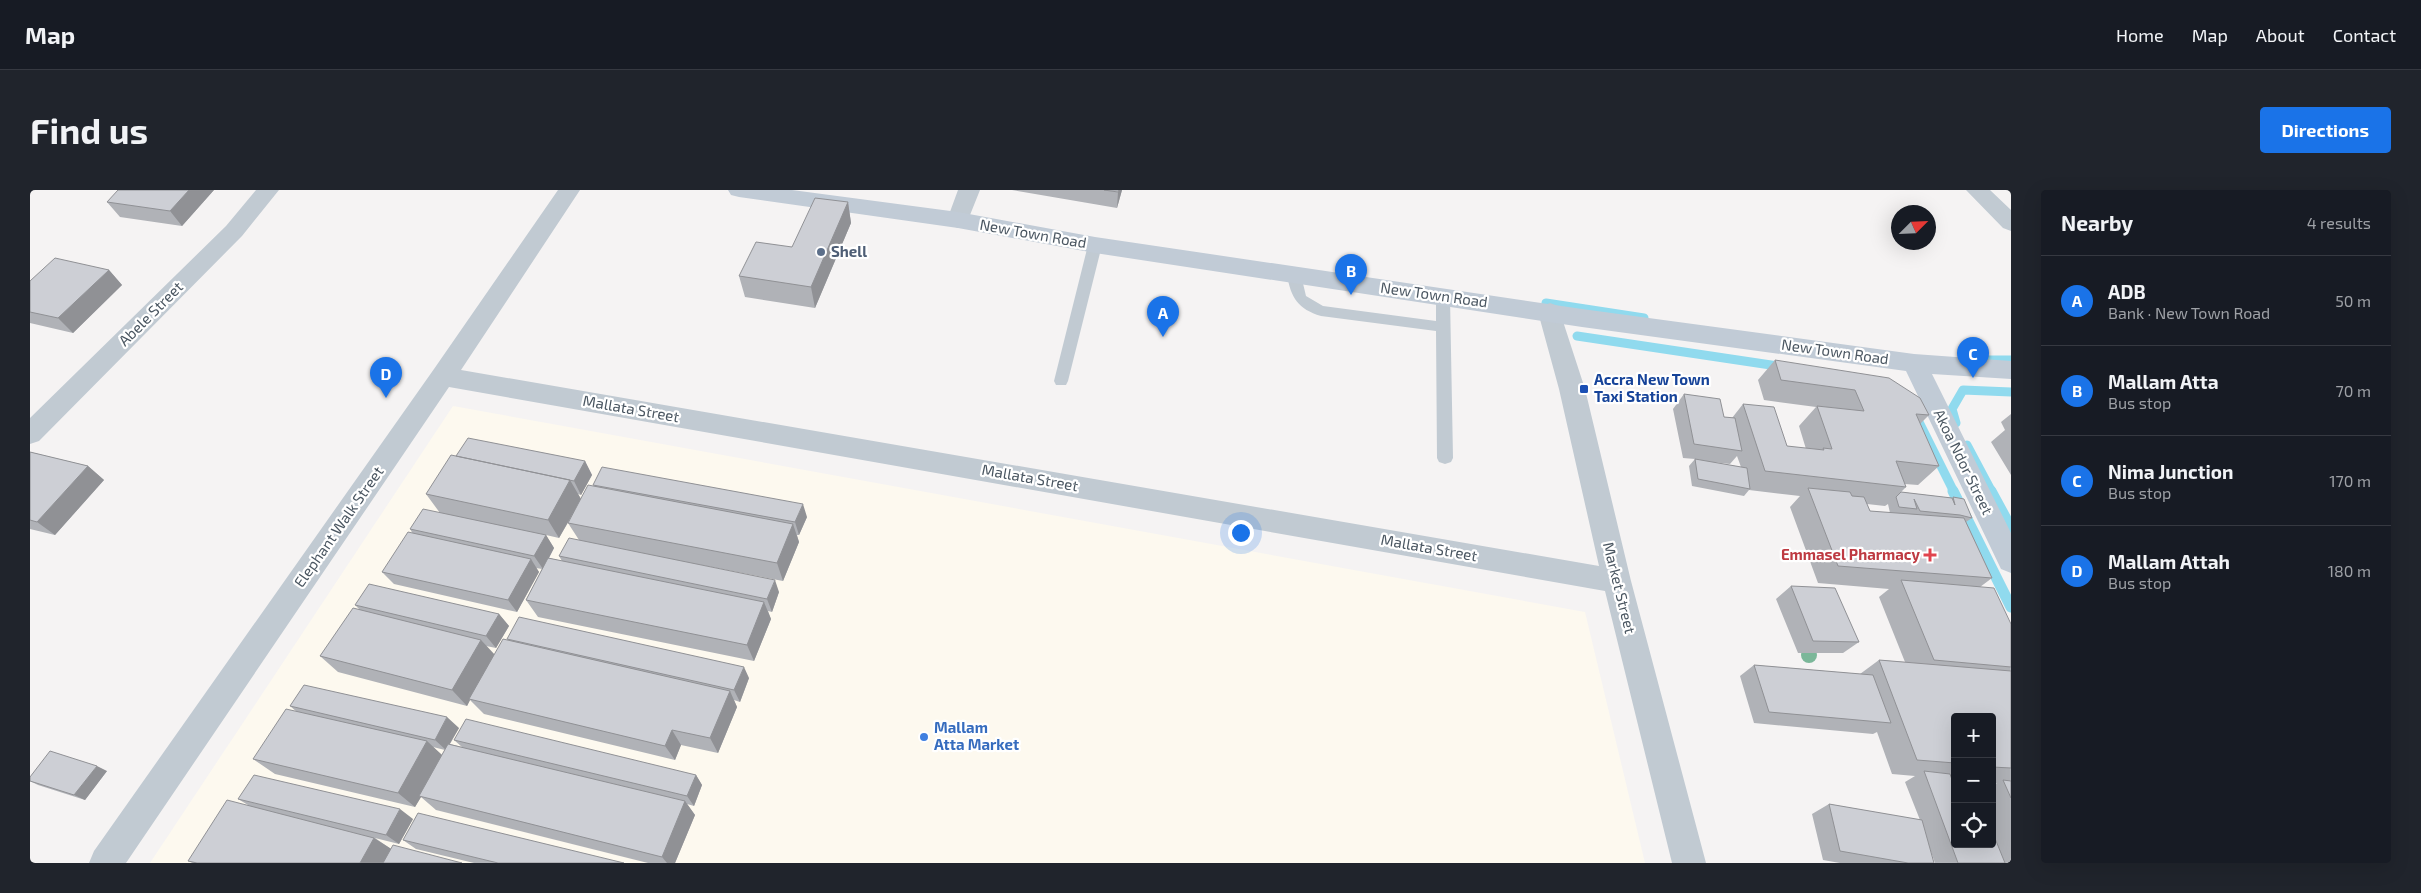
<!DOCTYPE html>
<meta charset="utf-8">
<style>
body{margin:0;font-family:"Exo 2",sans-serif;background:#20242c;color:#f1f3f6}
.controls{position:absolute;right:15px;bottom:15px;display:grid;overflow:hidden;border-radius:5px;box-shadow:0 5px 20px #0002}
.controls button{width:45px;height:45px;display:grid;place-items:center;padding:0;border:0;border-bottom:1px solid #363941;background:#171b24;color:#f1f3f6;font:25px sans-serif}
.compass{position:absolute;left:1861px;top:15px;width:45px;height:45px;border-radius:50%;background:#171b24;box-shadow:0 5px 20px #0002;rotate:66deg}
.you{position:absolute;left:1210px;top:342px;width:18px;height:18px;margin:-12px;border:4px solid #fff;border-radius:50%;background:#1a73e8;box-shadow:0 0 0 8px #1a73e833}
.badge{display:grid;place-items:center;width:32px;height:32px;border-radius:50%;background:#1a73e8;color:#fff;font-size:16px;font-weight:700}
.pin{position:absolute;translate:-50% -41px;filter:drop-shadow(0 1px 2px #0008)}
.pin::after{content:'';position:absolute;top:26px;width:18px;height:15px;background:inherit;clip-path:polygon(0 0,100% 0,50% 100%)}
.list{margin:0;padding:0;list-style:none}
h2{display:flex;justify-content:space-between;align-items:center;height:65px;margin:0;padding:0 20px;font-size:21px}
h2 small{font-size:16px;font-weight:400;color:#9ea1a6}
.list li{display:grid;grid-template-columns:32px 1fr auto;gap:15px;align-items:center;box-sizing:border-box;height:90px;padding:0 20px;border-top:1px solid #363941}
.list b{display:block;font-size:19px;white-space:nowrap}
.list p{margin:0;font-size:16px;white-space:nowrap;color:#9ea1a6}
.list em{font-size:16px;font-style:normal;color:#9ea1a6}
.icon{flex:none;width:28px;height:28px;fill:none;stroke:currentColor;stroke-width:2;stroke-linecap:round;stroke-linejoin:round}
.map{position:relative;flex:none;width:1981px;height:673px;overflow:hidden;border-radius:5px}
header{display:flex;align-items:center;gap:30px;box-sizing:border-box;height:70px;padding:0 25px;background:#171b24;border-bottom:1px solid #363941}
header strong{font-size:24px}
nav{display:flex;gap:28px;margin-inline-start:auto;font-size:18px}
.intro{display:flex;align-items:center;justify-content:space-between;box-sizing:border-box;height:120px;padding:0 30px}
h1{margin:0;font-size:35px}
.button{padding:12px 22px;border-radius:5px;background:#1a73e8;color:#fff;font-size:18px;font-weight:700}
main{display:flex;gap:30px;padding:0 30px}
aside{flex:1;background:#171b24;border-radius:5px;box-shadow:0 5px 20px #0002}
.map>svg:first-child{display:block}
.commercial{fill:#fdf9ef}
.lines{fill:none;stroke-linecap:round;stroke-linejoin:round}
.stream-far1{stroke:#90daee;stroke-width:9}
.stream{stroke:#90daee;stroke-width:11}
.lane{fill:#c1cad2;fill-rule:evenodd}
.street{fill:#c1cad2;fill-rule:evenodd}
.secondary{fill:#c1cbd6;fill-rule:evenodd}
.tree{fill:#7bb799}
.wall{fill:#b0b2b7;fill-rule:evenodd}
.shaded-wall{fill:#909195}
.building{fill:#cdcfd5;stroke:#909195}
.service-dot{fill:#5c6f8a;stroke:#fff;stroke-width:2}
.transit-dot{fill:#1a4fb4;stroke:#fff;stroke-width:2}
.health-dot{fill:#e0444e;stroke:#fff;stroke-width:2}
.shop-dot{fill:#3f7fe0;stroke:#fff;stroke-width:2}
.labels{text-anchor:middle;stroke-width:4.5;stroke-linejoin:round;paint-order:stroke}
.street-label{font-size:15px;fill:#4a5661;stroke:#fff}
.service-label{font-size:15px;font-weight:bold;fill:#4e5e75;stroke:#fff;text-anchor:start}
.transit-label{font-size:15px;font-weight:bold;fill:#164399;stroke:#fff;text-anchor:start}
.health-label{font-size:15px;font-weight:bold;fill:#be3a42;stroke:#fff;text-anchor:end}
.shop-label{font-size:15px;font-weight:bold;fill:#366cbe;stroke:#fff;text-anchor:start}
</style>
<header>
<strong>Map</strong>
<nav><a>Home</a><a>Map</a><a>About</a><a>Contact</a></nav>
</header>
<div class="intro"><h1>Find us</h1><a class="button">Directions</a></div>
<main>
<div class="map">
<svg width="1981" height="673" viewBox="0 0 1981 673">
<rect width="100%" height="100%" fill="#f5f3f3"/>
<path class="commercial" d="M423,216L1555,422L1615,673H120Z"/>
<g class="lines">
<path class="stream-far1" d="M1516,113L1614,128
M1547,146L1754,177
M1953,170H1981
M1884,222L1924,302
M1926,233L1922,219L1933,200L1981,202
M1937,255L1962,302"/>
<path class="stream" d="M1923,301L1981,417
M1961,301L1981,338"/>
<path class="lane" d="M1065,50L1072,55L1038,191L1036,195H1026L1024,191L1058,55Z
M1264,80L1271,85L1276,106L1293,116L1406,131V107L1413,102L1418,103L1420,107L1423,268L1421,272L1415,274L1409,272L1407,268L1406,141L1291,126C1268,119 1261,108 1257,85Z"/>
<path class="street" d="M226,0H249L212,46L9,251L0,254V228L196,36Z
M528,0H550L431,180L1569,376L1529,199L1508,122L1512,116L1520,113L1528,116L1555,199L1601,391L1676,673H1642L1575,401L419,197L96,673H59L64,661L404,179Z
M928,0H950L936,35L928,38L920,35L917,30Z
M1936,0H1960L1981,20V41L1973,38Z"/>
<path class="secondary" d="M698,0H762L928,22L1065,47L1552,119L1884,164L1981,171V189L1902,184L1981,343V383L1971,379L1876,181L1552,137L1065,63L928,38L709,7L701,5Z"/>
</g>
<circle class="tree" cx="1779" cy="465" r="8"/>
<path class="wall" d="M184,0L152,36L90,27L77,12Z
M982,0H1092L1087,18Z
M818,12L821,33L785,118L715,107L709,86L762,57Z
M79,80L92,95L43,143L0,133V91Z
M1745,170L1899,225L1890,234L1909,276L1888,295L1875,294L1876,297L1871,302L1922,308L1923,307L1942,328L1936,332L1962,388L1950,397L1981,434V673H1905L1900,659L1904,673H1810L1793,670L1782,624L1799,614L1890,630L1875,592L1885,586L1862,584L1847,542L1843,544L1724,533L1710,486L1724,475L1830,484L1849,470L1875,472L1849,407L1859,399L1788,393L1760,317L1770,306L1719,300L1714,306L1662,296L1659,276L1665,269L1653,268L1643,219L1654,204L1694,227L1702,228L1713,214L1757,256L1776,259L1769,236L1786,217L1734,210L1728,190ZM1707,266L1711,277L1682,272L1700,274ZM1837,314L1855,316L1858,314L1860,323L1840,321ZM1925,527H1962V593H1967L1962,596V654H1925L1922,589L1925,590Z
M1981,224V285L1961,252L1975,240L1971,232Z
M0,262L58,276L74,290L25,345L0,339Z
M426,266L555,271L562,285L551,305L548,304L551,309L564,296L563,295L777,327L769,345H767L769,352L753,391L666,374L749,402L742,422L738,421L741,429L724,471L508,427L496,410L512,379L506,378L509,382L487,422L364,394L352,382L383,344L380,339L410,323L396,304ZM546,319L538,333L549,350L529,366L532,371L519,368L524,358L516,345L529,348Z
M1761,396L1829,452L1813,463H1768L1746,409Z
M325,415L469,424L479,436L466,458L456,456L464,465L479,451L477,449L719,488L710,512L704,510L707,517L688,563L651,555L645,570L454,524L440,510L437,516L308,482L290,466L329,419Z
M260,516L429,538L420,554L432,557L424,550L666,585L672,595L664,616L657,614L665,625L645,673H618L406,620L391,607L385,617L245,584L223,569L267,522ZM403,557L415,560L412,565Z
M77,581L55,610L8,595L0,591V587Z
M208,609L383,629L369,654L345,648L361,659L432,673H163L158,671L218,615Z
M373,650L594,673H444L386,659Z"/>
<path class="shaded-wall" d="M159,0H184L152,36L140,21Z
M1089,0H1092L1087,18L1088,2Z
M818,12L821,33L785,118L781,97Z
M79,80L92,95L43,143L28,128Z
M555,271L562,285L551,305L544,291Z
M58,276L74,290L25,345L7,332Z
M540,290L551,309L529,348L518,330Z
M773,314L777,327L769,345L765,332Z
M763,334L769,352L753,391L747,373Z
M516,345L524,358L513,379L504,366Z
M501,369L509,382L487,422L478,410Z
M745,390L749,402L742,422L737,409Z
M734,412L741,429L724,471L717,455Z
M469,424L479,436L466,458L456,446Z
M451,450L466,466L439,509L440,510L437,516L422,500Z
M714,477L719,488L710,512L704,500Z
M700,501L707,517L688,563L680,548Z
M417,527L429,538L416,560L405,550Z
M642,540L651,555L645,570L635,556Z
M397,551L413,566L389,606L391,607L385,617L368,603Z
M67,576L77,581L55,610L44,605Z
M666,585L672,595L664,616L657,606Z
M655,611L665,625L645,673H637L632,667Z
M370,619L383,629L369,654L356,645Z
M344,648L363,660L356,673H330Z"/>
<path class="building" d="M88,0H159L140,21L77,12Z
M1074,0H1089L1088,2Z
M785,8L818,12L781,97L709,86L726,52L762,57Z
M25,68L79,80L28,128L0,122V91Z
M1745,170L1859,188L1890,208L1899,225L1886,224L1909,276L1866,271L1876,297L1735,281L1713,214L1744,217L1757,256L1794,260L1793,258L1802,259L1787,216L1834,221L1825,200L1751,190Z
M1654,204L1690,209L1694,227L1705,228L1712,261L1664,254Z
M438,248L555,271L544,291L426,266Z
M0,262L58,276L7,332L0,330Z
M421,265L540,290L518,330L396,304Z
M1665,269L1717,278L1720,299L1668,289Z
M572,277L773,314L765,332L563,295Z
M558,295L763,334L747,373L538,333Z
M1778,298L1820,302L1822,306L1834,307L1840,321L1934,328L1962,388L1808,376Z
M1871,302L1922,308L1925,315L1923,307L1934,309L1942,328L1930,325L1890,321L1884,309L1887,319L1869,317L1866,307Z
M393,319L516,345L504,366L380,339Z
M378,342L501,369L478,410L352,382Z
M539,348L745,390L737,409L529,366Z
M518,368L734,412L717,455L496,410Z
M1871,390L1964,398L1981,434V477L1904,470Z
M339,394L469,424L456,446L325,415Z
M1761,396L1805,398L1829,452L1783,451Z
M323,418L451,450L422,500L290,466Z
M489,427L714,477L704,500L477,449Z
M473,449L700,501L680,548L642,540L635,556L439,509Z
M1849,470L1981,481V578L1962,577V527H1925V573L1887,570Z
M1724,475L1843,485L1861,533L1739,522Z
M274,495L417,527L405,550L260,516Z
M256,519L397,551L368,603L223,569Z
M436,529L666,585L657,606L424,550Z
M418,554L655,611L632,667L389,606Z
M20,561L67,576L44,605L0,591V587Z
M1894,581L1920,584L1925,598V654H1962V641L1975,673H1928Z
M224,585L370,619L356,645L208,609Z
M1973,590L1981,591V608Z
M197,610L344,648L330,673H167L158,671Z
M1799,614L1892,630L1904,673H1878L1810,661Z
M388,623L594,673H468L373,650Z
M363,655L432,673H353Z"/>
<circle class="service-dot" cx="791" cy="62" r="5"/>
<rect class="transit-dot" x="1549" y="194" width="10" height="10" rx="2.5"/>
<path class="health-dot" d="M1897.5 357.5h5v5h5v5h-5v5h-5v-5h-5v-5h5z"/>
<circle class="shop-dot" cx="894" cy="547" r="5"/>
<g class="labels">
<g class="street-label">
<text transform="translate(1003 44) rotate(10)" y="5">New Town Road</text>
<text transform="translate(1404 105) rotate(8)" y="5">New Town Road</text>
<text transform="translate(121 124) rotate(-45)" y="5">Abele Street</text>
<text transform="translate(1805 162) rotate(8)" y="5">New Town Road</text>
<text transform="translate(601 219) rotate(10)" y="5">Mallata Street</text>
<text transform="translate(1933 272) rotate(64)" y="5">Akoa Ndor Street</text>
<text transform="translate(1000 288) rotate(10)" y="5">Mallata Street</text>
<text transform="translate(309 337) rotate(-55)" y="5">Elephant Walk Street</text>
<text transform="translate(1399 358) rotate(10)" y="5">Mallata Street</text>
<text transform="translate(1589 398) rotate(76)" y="5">Market Street</text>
</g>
<g class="service-label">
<text x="801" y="67">Shell</text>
</g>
<g class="transit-label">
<text x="1564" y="195">Accra New Town<tspan x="1564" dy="17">Taxi Station</tspan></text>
</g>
<g class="health-label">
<text x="1890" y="370">Emmasel Pharmacy</text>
</g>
<g class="shop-label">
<text x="904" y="543">Mallam<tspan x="904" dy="17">Atta Market</tspan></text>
</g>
</g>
</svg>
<div class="controls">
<button>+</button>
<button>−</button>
<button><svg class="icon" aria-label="locate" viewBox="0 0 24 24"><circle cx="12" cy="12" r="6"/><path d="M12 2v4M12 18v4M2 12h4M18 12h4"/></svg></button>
</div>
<svg class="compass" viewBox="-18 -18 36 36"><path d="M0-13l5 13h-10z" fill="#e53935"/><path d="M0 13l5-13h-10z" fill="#9ea1a6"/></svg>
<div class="you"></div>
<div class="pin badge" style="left:1133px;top:147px">A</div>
<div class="pin badge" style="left:1321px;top:105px">B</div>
<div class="pin badge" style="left:1943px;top:188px">C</div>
<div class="pin badge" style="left:356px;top:208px">D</div>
</div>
<aside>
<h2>Nearby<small>4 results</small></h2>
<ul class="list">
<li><span class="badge">A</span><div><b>ADB</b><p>Bank · New Town Road</p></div><em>50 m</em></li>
<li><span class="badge">B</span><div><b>Mallam Atta</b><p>Bus stop</p></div><em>70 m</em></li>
<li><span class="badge">C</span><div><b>Nima Junction</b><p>Bus stop</p></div><em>170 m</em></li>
<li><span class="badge">D</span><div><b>Mallam Attah</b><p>Bus stop</p></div><em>180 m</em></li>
</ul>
</aside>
</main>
